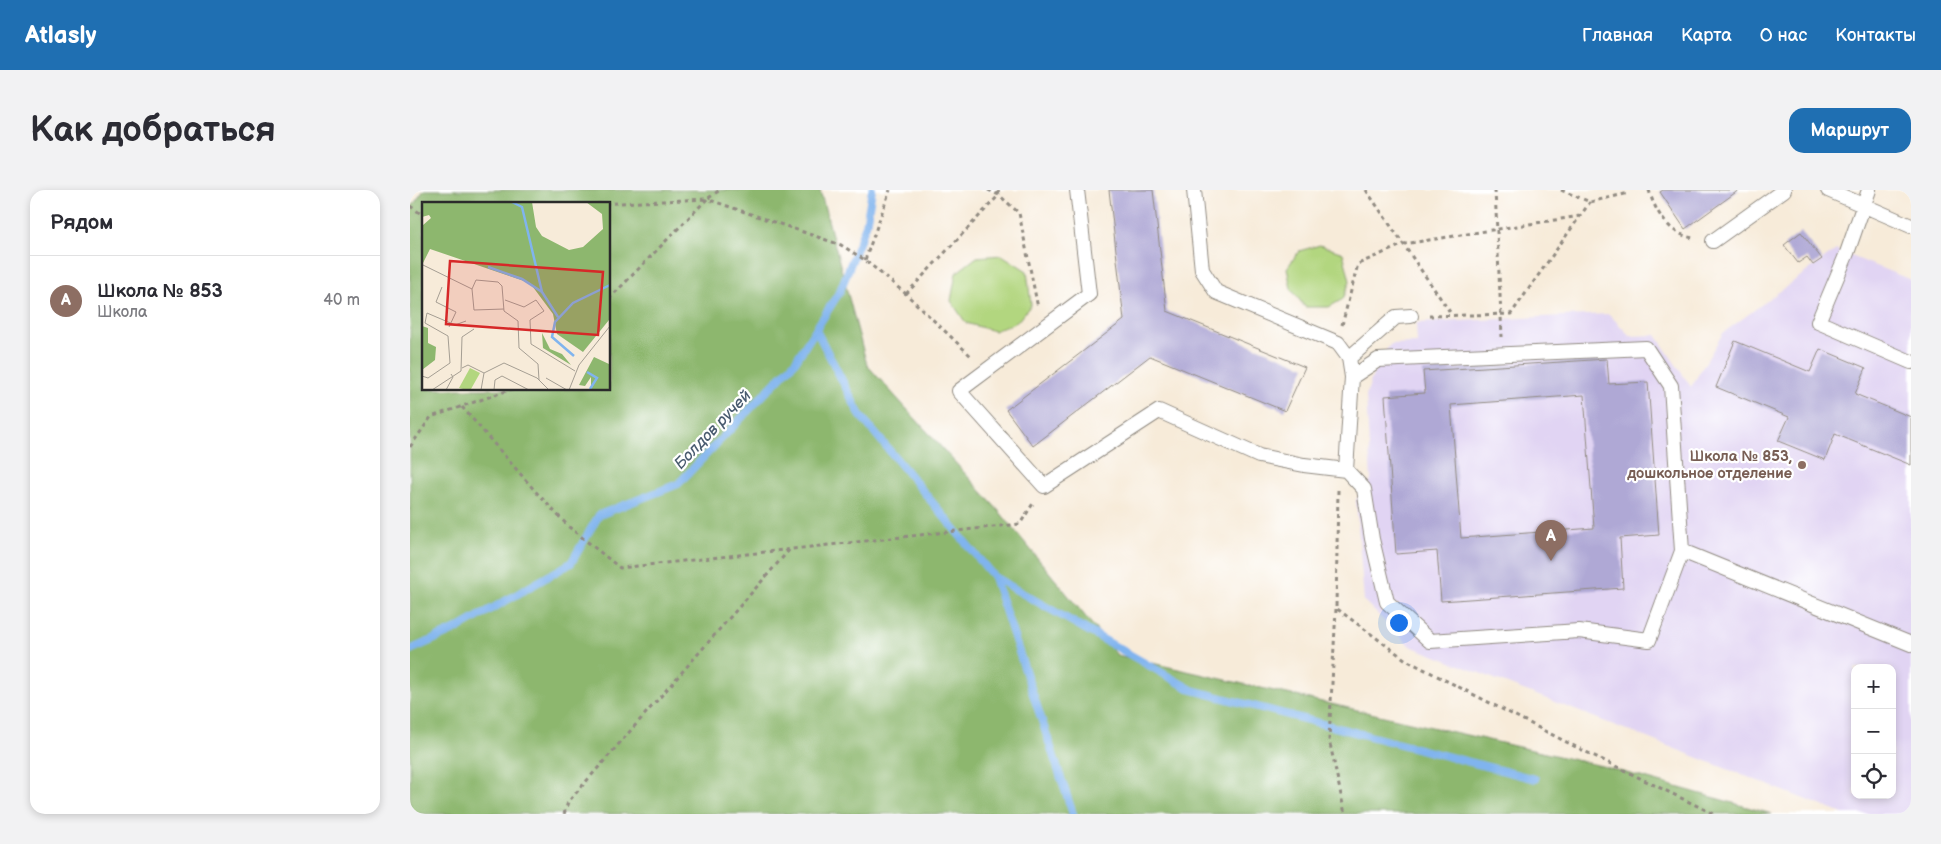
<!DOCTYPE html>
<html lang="ru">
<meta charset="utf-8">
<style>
body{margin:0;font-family:"Balsamiq Sans",sans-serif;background:#f2f2f3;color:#2b2b33}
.controls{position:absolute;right:15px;bottom:15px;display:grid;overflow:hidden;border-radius:10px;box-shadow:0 2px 8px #0003}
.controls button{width:45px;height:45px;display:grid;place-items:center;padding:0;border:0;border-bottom:1px solid #e1e1e2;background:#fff;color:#2b2b33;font:25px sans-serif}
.you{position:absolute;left:988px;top:432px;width:18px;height:18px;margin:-12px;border:4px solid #fff;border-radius:50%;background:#1a73e8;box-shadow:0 0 0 8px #1a73e833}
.badge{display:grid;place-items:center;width:32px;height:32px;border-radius:50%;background:#1f6fb2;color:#fff;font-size:16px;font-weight:700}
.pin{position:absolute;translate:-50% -41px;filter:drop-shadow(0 1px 2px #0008)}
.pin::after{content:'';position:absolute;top:26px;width:18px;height:15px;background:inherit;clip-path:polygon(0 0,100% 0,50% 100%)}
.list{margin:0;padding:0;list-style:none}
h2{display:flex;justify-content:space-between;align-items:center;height:65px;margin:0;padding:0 20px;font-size:21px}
h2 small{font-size:16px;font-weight:400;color:#7c7c81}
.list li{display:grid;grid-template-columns:32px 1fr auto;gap:15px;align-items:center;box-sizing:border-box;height:90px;padding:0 20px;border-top:1px solid #e1e1e2}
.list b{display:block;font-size:19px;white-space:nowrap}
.list p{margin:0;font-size:16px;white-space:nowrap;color:#7c7c81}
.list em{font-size:16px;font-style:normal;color:#7c7c81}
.icon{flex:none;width:28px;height:28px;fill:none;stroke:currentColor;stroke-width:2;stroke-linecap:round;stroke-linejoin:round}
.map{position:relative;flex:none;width:1501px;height:624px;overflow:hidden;border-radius:15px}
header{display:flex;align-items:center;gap:30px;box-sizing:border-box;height:70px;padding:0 25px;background:#1f6fb2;color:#fff}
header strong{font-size:24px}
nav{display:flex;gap:28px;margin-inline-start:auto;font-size:18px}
.intro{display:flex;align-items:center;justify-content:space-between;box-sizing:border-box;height:120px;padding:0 30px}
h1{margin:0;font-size:35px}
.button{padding:12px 22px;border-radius:15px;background:#1f6fb2;color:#fff;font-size:18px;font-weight:700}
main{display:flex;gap:30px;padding:0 30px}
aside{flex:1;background:#fff;border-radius:15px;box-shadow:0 2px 8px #0003}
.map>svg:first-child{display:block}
.built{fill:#e1d4f3;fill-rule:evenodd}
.green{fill:#b2d67f;stroke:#6e8055}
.forest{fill:#8db76e;stroke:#5c714c;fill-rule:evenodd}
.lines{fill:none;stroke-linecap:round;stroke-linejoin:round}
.stream{stroke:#80b4ee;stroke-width:8}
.building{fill:#afa8d5;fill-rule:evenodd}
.service-casing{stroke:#918b82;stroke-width:16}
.path{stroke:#918b82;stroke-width:3;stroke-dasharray:4 4;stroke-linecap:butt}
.service{stroke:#fff;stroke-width:14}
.education-dot{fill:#8d6e63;stroke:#fff;stroke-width:2}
.labels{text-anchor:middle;stroke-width:4.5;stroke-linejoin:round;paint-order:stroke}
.education-label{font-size:15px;font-weight:bold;fill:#785e54;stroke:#fff;text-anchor:end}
.water-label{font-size:16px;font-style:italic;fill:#495b6f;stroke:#fff}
.inset-river{fill:none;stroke:#80b4ee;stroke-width:2.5}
.inset-road{fill:none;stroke:#a59e93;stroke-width:1}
.view{fill:#d62828;fill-opacity:0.15;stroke:#d62828;stroke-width:2.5}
.inset-edge{fill:none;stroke:#2b2b2b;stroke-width:2.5}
</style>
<header>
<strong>Atlasly</strong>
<nav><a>Главная</a><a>Карта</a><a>О нас</a><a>Контакты</a></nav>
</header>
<div class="intro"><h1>Как добраться</h1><a class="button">Маршрут</a></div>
<main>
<aside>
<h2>Рядом<small></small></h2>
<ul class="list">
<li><span class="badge" style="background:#8d6e63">A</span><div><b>Школа № 853</b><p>Школа</p></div><em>40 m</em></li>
</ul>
</aside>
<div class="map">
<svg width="1501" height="624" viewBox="0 0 1501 624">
<rect width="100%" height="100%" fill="#fff"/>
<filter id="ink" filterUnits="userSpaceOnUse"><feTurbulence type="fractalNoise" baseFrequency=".02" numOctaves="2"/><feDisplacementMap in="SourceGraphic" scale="10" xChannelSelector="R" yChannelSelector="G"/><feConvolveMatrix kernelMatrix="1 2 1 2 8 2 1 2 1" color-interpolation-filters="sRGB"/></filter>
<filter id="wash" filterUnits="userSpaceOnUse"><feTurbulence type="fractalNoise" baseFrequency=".0096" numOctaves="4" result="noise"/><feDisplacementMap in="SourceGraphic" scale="20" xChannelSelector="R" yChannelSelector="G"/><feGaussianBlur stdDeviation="1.12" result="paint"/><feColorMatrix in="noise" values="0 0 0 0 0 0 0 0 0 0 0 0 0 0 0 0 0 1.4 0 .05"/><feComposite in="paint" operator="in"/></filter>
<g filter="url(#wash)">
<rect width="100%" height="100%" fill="#f7ebd9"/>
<path class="built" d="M1426,60L1501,90V624H1433L1000,456L954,411L946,310L961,290L956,205L968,170L981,154L1007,153L1006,133L1199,124L1220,146L1246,145L1281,197L1313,143ZM1445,478H1482V605H1445Z"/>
<path class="green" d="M910,55L933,63L940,91L933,109L919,117H895L881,99L877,78L889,61Z
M592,65L617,81L621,115L607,132L584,141L556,133L541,111L546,83L567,67Z"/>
<path class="forest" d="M14,0H410L457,175L589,321L707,465L1192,576L1362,624H0V19ZM14,14H199V199H14Z"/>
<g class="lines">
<path class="stream" d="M406,140L450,225L584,387L782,500L1125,589
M584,387L663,624
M0,460L47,439L161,373L189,325L268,294L385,172L430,101L456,35L462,0"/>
</g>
<g id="blocks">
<path class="building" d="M699,0H743L757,121L895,177L875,221L740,166L623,256L596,220L714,130Z
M1253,0H1329L1275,39L1250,2Z
M1391,42L1412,69L1403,75L1397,67L1388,73L1374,55Z
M1325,151L1400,182L1410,159L1456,178L1445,204L1501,227V275L1425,244L1415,270L1368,251L1379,227L1306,197Z
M1197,169L1199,194L1238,192L1249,345L1210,348L1213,398L1031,411L1027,361L986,364L975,206L1015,203L1013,181ZM1174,205L1184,338L1051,348L1041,215Z"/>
</g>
</g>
<g filter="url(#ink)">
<use href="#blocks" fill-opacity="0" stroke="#918b82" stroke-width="1"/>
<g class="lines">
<g class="service-casing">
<path id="service" d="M667,0L679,104L549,201L634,296L749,221L849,266L894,275L936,280L954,299L962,349L977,412L1020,451L1169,441L1239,450L1272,361L1261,196L1236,158L968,170L942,187
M784,0L792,80L806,102L928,153L939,168L942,187L936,280
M1418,0L1501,36
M1459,0L1437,63L1408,132L1501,172
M1303,51L1374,0
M939,168L986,127L1001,126
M1272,361L1501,454"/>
</g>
<path class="path" d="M578,0L589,5L609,23L628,118
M956,0L1042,125
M1085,0L1092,147
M1151,0L1180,12L1219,3
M1239,0C1245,22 1260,46 1285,48
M187,14L297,9L310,0
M0,16L14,26
M455,70L480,0
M496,104L589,5L588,0
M199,109L297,9L431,55L455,70L496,104L562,167
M1019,126L1101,124L1180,12
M932,135L948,74L994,54L1170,26
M52,217L127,303L159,337L210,378L610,334L624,312
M0,257L21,227L102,199
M928,300L926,418L996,470L1172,560L1304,624
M926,419L919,549L935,624
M154,624L158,612L380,359"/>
<use href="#service" class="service"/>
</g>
</g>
<circle class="education-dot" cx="1392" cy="275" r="5"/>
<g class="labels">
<g class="education-label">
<text x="1382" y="271">Школа № 853,<tspan x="1382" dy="17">дошкольное отделение</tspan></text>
</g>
<g class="water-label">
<text transform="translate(302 239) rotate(-46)" y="6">Болдов ручей</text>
</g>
</g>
<g transform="translate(12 12)">
<rect width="188" height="188" fill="#f7ebd9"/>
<path d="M48,166L58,171L49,187H41L37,186Z" fill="#b2d67f"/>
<path d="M0,0H110L114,25L120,34L147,48L161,45L181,27L180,12L164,0H187V118L161,150L135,132L131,112L108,81L8,47L0,63V24L9,16L7,13L0,15ZM0,124L6,126V141L14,145L13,158L0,168ZM120,131L128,147L140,152L149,163L121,146ZM172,155L187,162V187H169V175L163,184L157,183Z" fill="#8db76e"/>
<path class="inset-river" d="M90,0L100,5L120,90M66,65L100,77L120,90L136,115M152,154L130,135L133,120L151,101L188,83M165,170L175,176L168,187"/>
<path class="inset-road" d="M1,63L50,87M20,85L14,100L34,110L27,125M83,98L102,105L114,98L122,109L108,118L109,142L153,169M82,107L52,108L50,87L54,78L76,80L80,84L82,109L96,119L97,146L116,162L117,178M40,166L46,163L62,171M0,174L6,176L28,161L26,134L3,121L5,111L33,123L44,119M124,176L145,188M10,188L39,169L40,135L52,127M24,188L31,175L29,172M59,188L62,171L82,161L115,176L127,188M72,188L73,178L80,174L107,188M147,188L157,163L188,124"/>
<path class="view" d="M28,59L181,70L176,133L24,122Z"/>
<rect width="188" height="188" class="inset-edge"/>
</g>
</svg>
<div class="controls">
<button>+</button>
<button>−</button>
<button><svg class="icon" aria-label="locate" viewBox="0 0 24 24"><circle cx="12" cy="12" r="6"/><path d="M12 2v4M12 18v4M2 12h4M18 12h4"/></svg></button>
</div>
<div class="you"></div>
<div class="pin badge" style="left:1141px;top:371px;background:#8d6e63">A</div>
</div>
</main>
